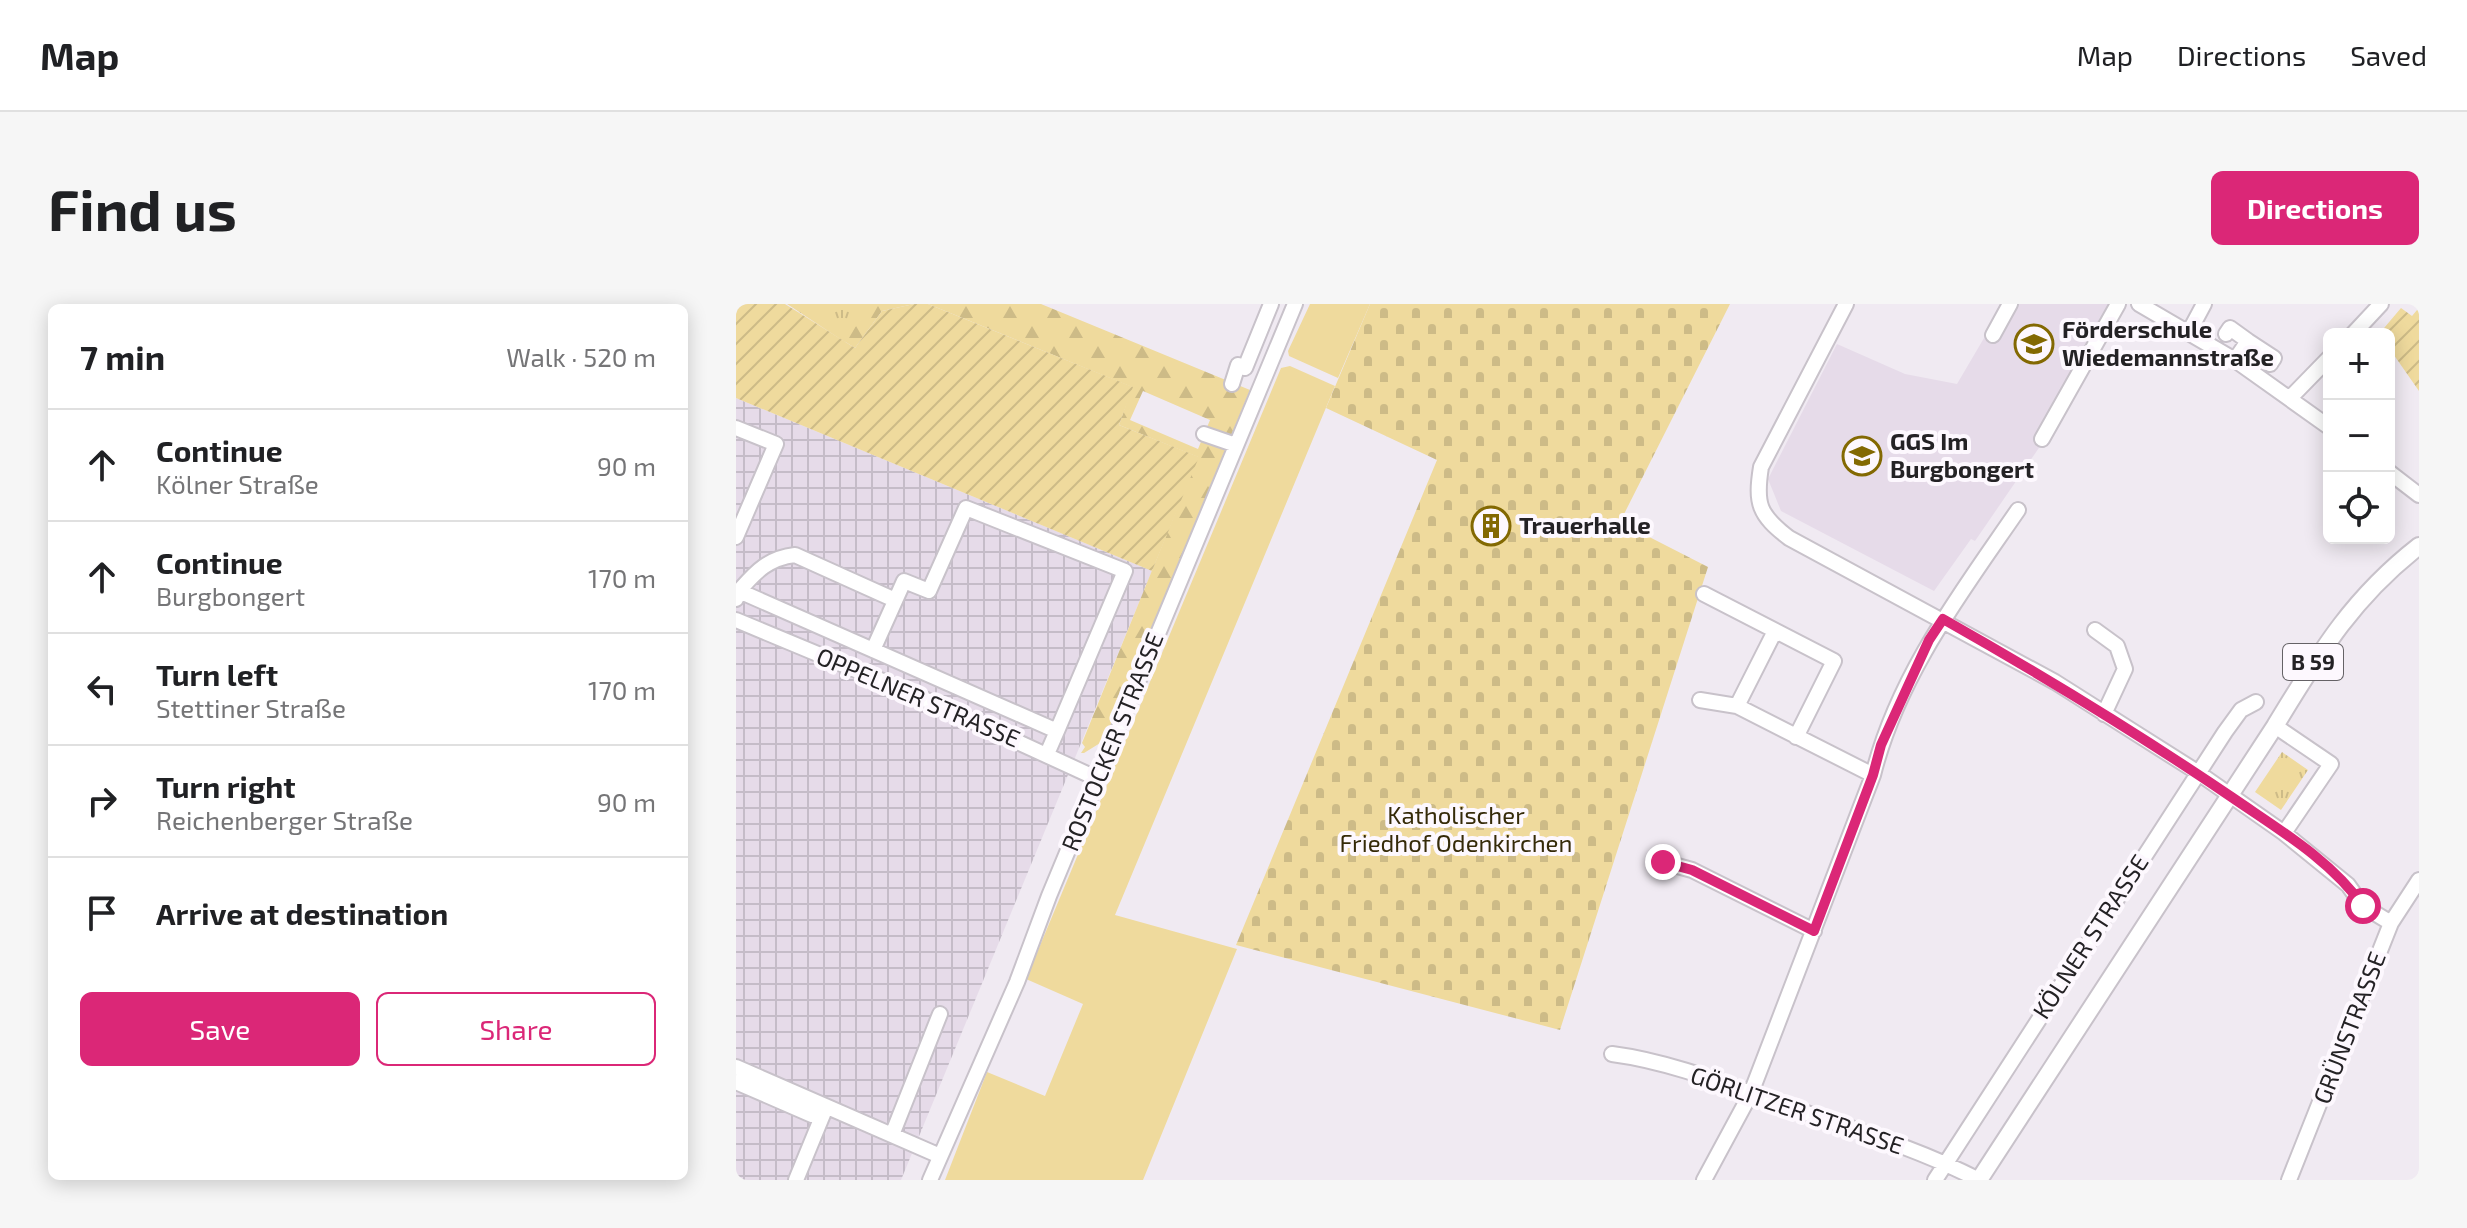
<!DOCTYPE html>
<meta charset="utf-8">
<style>
body{margin:0;font-family:"Exo 2",sans-serif;background:#f6f6f6;color:#202124}
.controls{position:absolute;right:24px;top:24px;display:grid;overflow:hidden;border-radius:12px;box-shadow:0 4px 20px #0003}
.controls button{width:72px;height:72px;display:grid;place-items:center;padding:0;border:0;border-bottom:2px solid #e0e0e0;background:#fff;color:#202124;font:40px sans-serif}
.stop{position:absolute;width:24px;height:24px;margin:-18px;border:6px solid #db2777;border-radius:50%;background:#fff}
.stop.end{background:#db2777;border-color:#fff;box-shadow:0 2px 8px #0008}
.list{margin:0;padding:0;list-style:none}
h2{display:flex;justify-content:space-between;align-items:center;height:104px;margin:0;padding:0 32px;font-size:34px}
h2 small{font-size:26px;font-weight:400;color:#757577}
.list li{display:grid;grid-template-columns:52px 1fr auto;gap:24px;align-items:center;box-sizing:border-box;height:112px;padding:0 32px;border-top:2px solid #e0e0e0}
.list b{display:block;font-size:30px;white-space:nowrap}
.list p{margin:0;font-size:26px;white-space:nowrap;color:#757577}
.list em{font-size:26px;font-style:normal;color:#757577}
.actions{display:flex;gap:16px;padding:24px 32px}
.actions a{flex:1;padding:18px 0;border:2px solid #db2777;border-radius:12px;text-align:center;font-size:28px;color:#db2777}
.actions .main{background:#db2777;color:#fff}
.icon{flex:none;width:44px;height:44px;fill:none;stroke:currentColor;stroke-width:2;stroke-linecap:round;stroke-linejoin:round}
.map{position:relative;flex:none;width:1683px;height:876px;overflow:hidden;border-radius:12px}
header{display:flex;align-items:center;gap:48px;box-sizing:border-box;height:112px;padding:0 40px;background:#fff;border-bottom:2px solid #e0e0e0}
header strong{font-size:38px}
nav{display:flex;gap:44px;margin-inline-start:auto;font-size:28px}
.intro{display:flex;align-items:center;justify-content:space-between;box-sizing:border-box;height:192px;padding:0 48px}
h1{margin:0;font-size:56px}
.button{padding:20px 36px;border-radius:12px;background:#db2777;color:#fff;font-size:28px;font-weight:700}
main{display:flex;gap:48px;padding:0 48px}
aside{flex:1;background:#fff;border-radius:12px;box-shadow:0 4px 20px #0003}
.map>svg:first-child{display:block}
.built{fill:#e6dbe9}
.industrial{fill:url(#industrial-grid)}
.grass{fill:#efda9d}
.forest{fill:url(#forest-firs);fill-rule:evenodd}
.cemetery{fill:url(#cemetery-stones)}
.park{fill:url(#park-tufts)}
.garden{fill:url(#garden-furrows)}
.lines{fill:none;stroke-linecap:round;stroke-linejoin:round}
.minor-casing{stroke:#c8c2ca;stroke-width:18}
.major-casing{stroke:#c8c2ca;stroke-width:20}
.minor{stroke:#fff;stroke-width:14}
.major{stroke:#fff;stroke-width:16}
.route{stroke:#db2777;stroke-width:10}
.labels{text-anchor:middle;stroke-width:8;stroke-linejoin:round;paint-order:stroke}
.shield{fill:#fdf8fe;stroke:#656266;stroke-width:2}
.shield-label{font-size:22px;font-weight:bold;fill:#242225}
.poi-label{font-size:24px;font-weight:bold;fill:#242225;stroke:#fdf8fe;text-anchor:start}
.street-label{font-size:24px;fill:#242225;stroke:#fdf8fe}
.park-label{font-size:24px;fill:#352a08;stroke:#fdf8fe}
</style>
<header>
<strong>Map</strong>
<nav><a>Map</a><a>Directions</a><a>Saved</a></nav>
</header>
<div class="intro"><h1>Find us</h1><a class="button">Directions</a></div>
<main>
<aside>
<h2>7 min<small>Walk · 520 m</small></h2>
<ul class="list">
<li><svg class="icon" aria-label="ahead" viewBox="0 0 24 24"><path d="M12 20V5M6 11l6-6 6 6"/></svg><div><b>Continue</b><p>Kölner Straße</p></div><em>90 m</em></li>
<li><svg class="icon" aria-label="ahead" viewBox="0 0 24 24"><path d="M12 20V5M6 11l6-6 6 6"/></svg><div><b>Continue</b><p>Burgbongert</p></div><em>170 m</em></li>
<li><svg class="icon" aria-label="left" viewBox="0 0 24 24"><path d="M17 20v-9H6M10 6l-5 5 5 5"/></svg><div><b>Turn left</b><p>Stettiner Straße</p></div><em>170 m</em></li>
<li><svg class="icon" aria-label="right" viewBox="0 0 24 24"><path d="M7 20v-9h11M14 6l5 5-5 5"/></svg><div><b>Turn right</b><p>Reichenberger Straße</p></div><em>90 m</em></li>
<li><svg class="icon" aria-label="arrive" viewBox="0 0 24 24"><path d="M6 21V4h12l-3 4 3 4H6"/></svg><div><b>Arrive at destination</b></div></li>
</ul>
<div class="actions"><a class="main">Save</a><a>Share</a></div>
</aside>
<div class="map">
<svg width="1683" height="876" viewBox="0 0 1683 876">
<defs>
<pattern id="industrial-grid" width="8" height="8" patternUnits="userSpaceOnUse" patternTransform="scale(2)"><rect width="8" height="8" fill="#e6dbe9"/><path d="M0 4h8M4 0v8" fill="none" stroke="#c5bcc8"/></pattern>
<pattern id="forest-firs" width="22" height="20" patternUnits="userSpaceOnUse" patternTransform="scale(2)"><rect width="22" height="20" fill="#efda9d"/><path d="M5 1l3.5 6h-7zM16 11l3.5 6h-7z" fill="#cdbb87"/></pattern>
<pattern id="cemetery-stones" width="16" height="16" patternUnits="userSpaceOnUse" patternTransform="scale(2)"><rect width="16" height="16" fill="#efda9d"/><path d="M2 7V4a2 2 0 0 1 4 0v3zM10 15v-3a2 2 0 0 1 4 0v3z" fill="#cdbb87"/></pattern>
<pattern id="park-tufts" width="24" height="20" patternUnits="userSpaceOnUse" patternTransform="scale(2)"><rect width="24" height="20" fill="#efda9d"/><path d="M3 7l-1-3M5 7V3M7 7l1-3M15 17l-1-3M17 17v-4M19 17l1-3" fill="none" stroke="#cdbb87"/></pattern>
<pattern id="garden-furrows" width="10" height="10" patternUnits="userSpaceOnUse" patternTransform="scale(2)"><rect width="10" height="10" fill="#efda9d"/><path d="M-1 1l2-2M0 10L10 0M9 11l2-2" fill="none" stroke="#cdbb87"/></pattern>
</defs>
<rect width="100%" height="100%" fill="#f0eaf2"/>
<path class="built" d="M1268,0H1375L1309,135L1239,237L1235,235L1198,287L1045,207L1032,175L1101,40L1169,70L1221,80Z"/>
<path class="industrial" d="M0,94L416,267L165,876H0Z"/>
<path class="grass" d="M574,0H634L602,74L553,52L552,47Z
M554,62L599,82L379,611L501,645L407,876H209L251,768L309,792L347,700L290,675L545,64Z"/>
<path class="forest" d="M49,0L109,37L133,0H178L146,7L119,44Z
M192,0H305L514,86L369,436L348,449H345L349,443L346,439L462,153L383,121L396,83ZM407,87L474,116L462,145L394,116Z"/>
<path class="cemetery" d="M634,0H994L884,218L972,263L824,726L500,641L701,156L590,104Z"/>
<path class="park" d="M51,0H133L134,1L109,38Z
M1546,448L1572,466L1545,506L1519,488Z"/>
<path class="garden" d="M0,0H49L119,44L146,7L178,0H192L397,83L383,121L463,153L416,267L0,94Z
M1665,4L1676,12L1681,6L1683,7V87L1653,44V30H1643Z"/>
<g class="lines">
<g class="minor-casing">
<path id="minor" d="M1110,0L1025,163C1019,200 1023,211 1053,234L1319,378L1461,468L1548,529L1612,581L1627,602L1655,619
M1403,0L1499,56L1593,123
M1453,28L1468,0
M1490,30L1494,24L1512,37
M1617,30L1645,0
M1257,31L1274,0
M1499,56L1512,37L1538,54L1534,60
M496,80L502,61L509,64L535,0
M1554,94L1593,54
M0,124L40,140L0,233
M468,130L500,141
M1306,135L1382,0
M1653,168L1683,191
M3,287C20,267 33,254 59,251L159,296
M968,290L1098,357L1060,433
M0,295L3,287L321,427L311,450
M0,316L173,388L362,475
M1359,326L1381,342L1389,365L1368,410
M137,346L168,277L193,287L230,204L389,267L321,427
M964,396L1001,402L1137,471
M1001,402L1039,327
M1539,422L1595,460L1548,529
M927,558L956,566L1078,627
M876,750C938,758 999,784 1059,805C1120,826 1185,846 1243,876
M0,763L204,852
M0,778L76,811L81,800
M156,831L204,710
M60,876L90,803
M194,876L281,678L313,592L559,0
M968,876L1015,789L1137,471C1162,371 1225,289 1282,206
M1199,876L1489,428L1505,406L1520,398
M1553,876L1655,619L1683,576"/>
</g>
<g class="major-casing">
<path id="major" d="M1243,876L1539,422C1583,350 1615,295 1683,242"/>
</g>
<use href="#minor" class="minor"/>
<use href="#major" class="major"/>
</g>
<g class="lines">
<path class="route" d="M927,558L956,566L1078,627L1137,471L1145,441L1193,336L1207,315C1306,371 1403,430 1497,494C1542,525 1595,556 1627,602"/>
</g>
<defs>
<g id="school-ring" transform="scale(2)"><circle r="9.5" fill="#fdf8fe" stroke="#836902" stroke-width="1.5"/><path d="M0-5L7-2L0 1L-7-2ZM-4 1L0 2.5L4 1V4Q0 6-4 4Z" fill="#836902"/></g>
<g id="building-ring" transform="scale(2)"><circle r="9.5" fill="#fdf8fe" stroke="#836902" stroke-width="1.5"/><path d="M-4-6H4V6H1V3H-1V6H-4ZM-2.5-4.3h1.7v1.8h-1.7ZM.8-4.3h1.7v1.8H.8ZM-2.5-1h1.7V.8h-1.7ZM.8-1h1.7V.8H.8Z" fill="#836902"/></g>
</defs>
<g fill-rule="evenodd">
<use href="#school-ring" x="1298" y="40"/>
<use href="#school-ring" x="1126" y="152"/>
<use href="#building-ring" x="755" y="222"/>
</g>
<g class="labels">
<rect class="shield" x="1547" y="340" width="60" height="36" rx="6"/>
<g class="shield-label">
<text x="1577" y="366">B 59</text>
</g>
<g class="poi-label">
<text x="1326" y="34">Förderschule<tspan x="1326" dy="28">Wiedemannstraße</tspan></text>
<text x="1154" y="146">GGS Im<tspan x="1154" dy="28">Burgbongert</tspan></text>
<text x="783" y="230">Trauerhalle</text>
</g>
<g class="street-label">
<text transform="translate(182 394) rotate(23)" y="8">OPPELNER STRASSE</text>
<text transform="translate(377 438) rotate(-68)" y="8">ROSTOCKER STRASSE</text>
<text transform="translate(1355 633) rotate(-57)" y="8">KÖLNER STRASSE</text>
<text transform="translate(1614 724) rotate(-69)" y="8">GRÜNSTRASSE</text>
<text transform="translate(1061 807) rotate(19)" y="8">GÖRLITZER STRASSE</text>
</g>
<g class="park-label">
<text x="720" y="520">Katholischer<tspan x="720" dy="28">Friedhof Odenkirchen</tspan></text>
</g>
</g>
</svg>
<div class="controls">
<button>+</button>
<button>−</button>
<button><svg class="icon" aria-label="locate" viewBox="0 0 24 24"><circle cx="12" cy="12" r="6"/><path d="M12 2v4M12 18v4M2 12h4M18 12h4"/></svg></button>
</div>
<div class="stop" style="left:1627px;top:602px"></div>
<div class="stop end" style="left:927px;top:558px"></div>
</div>
</main>
